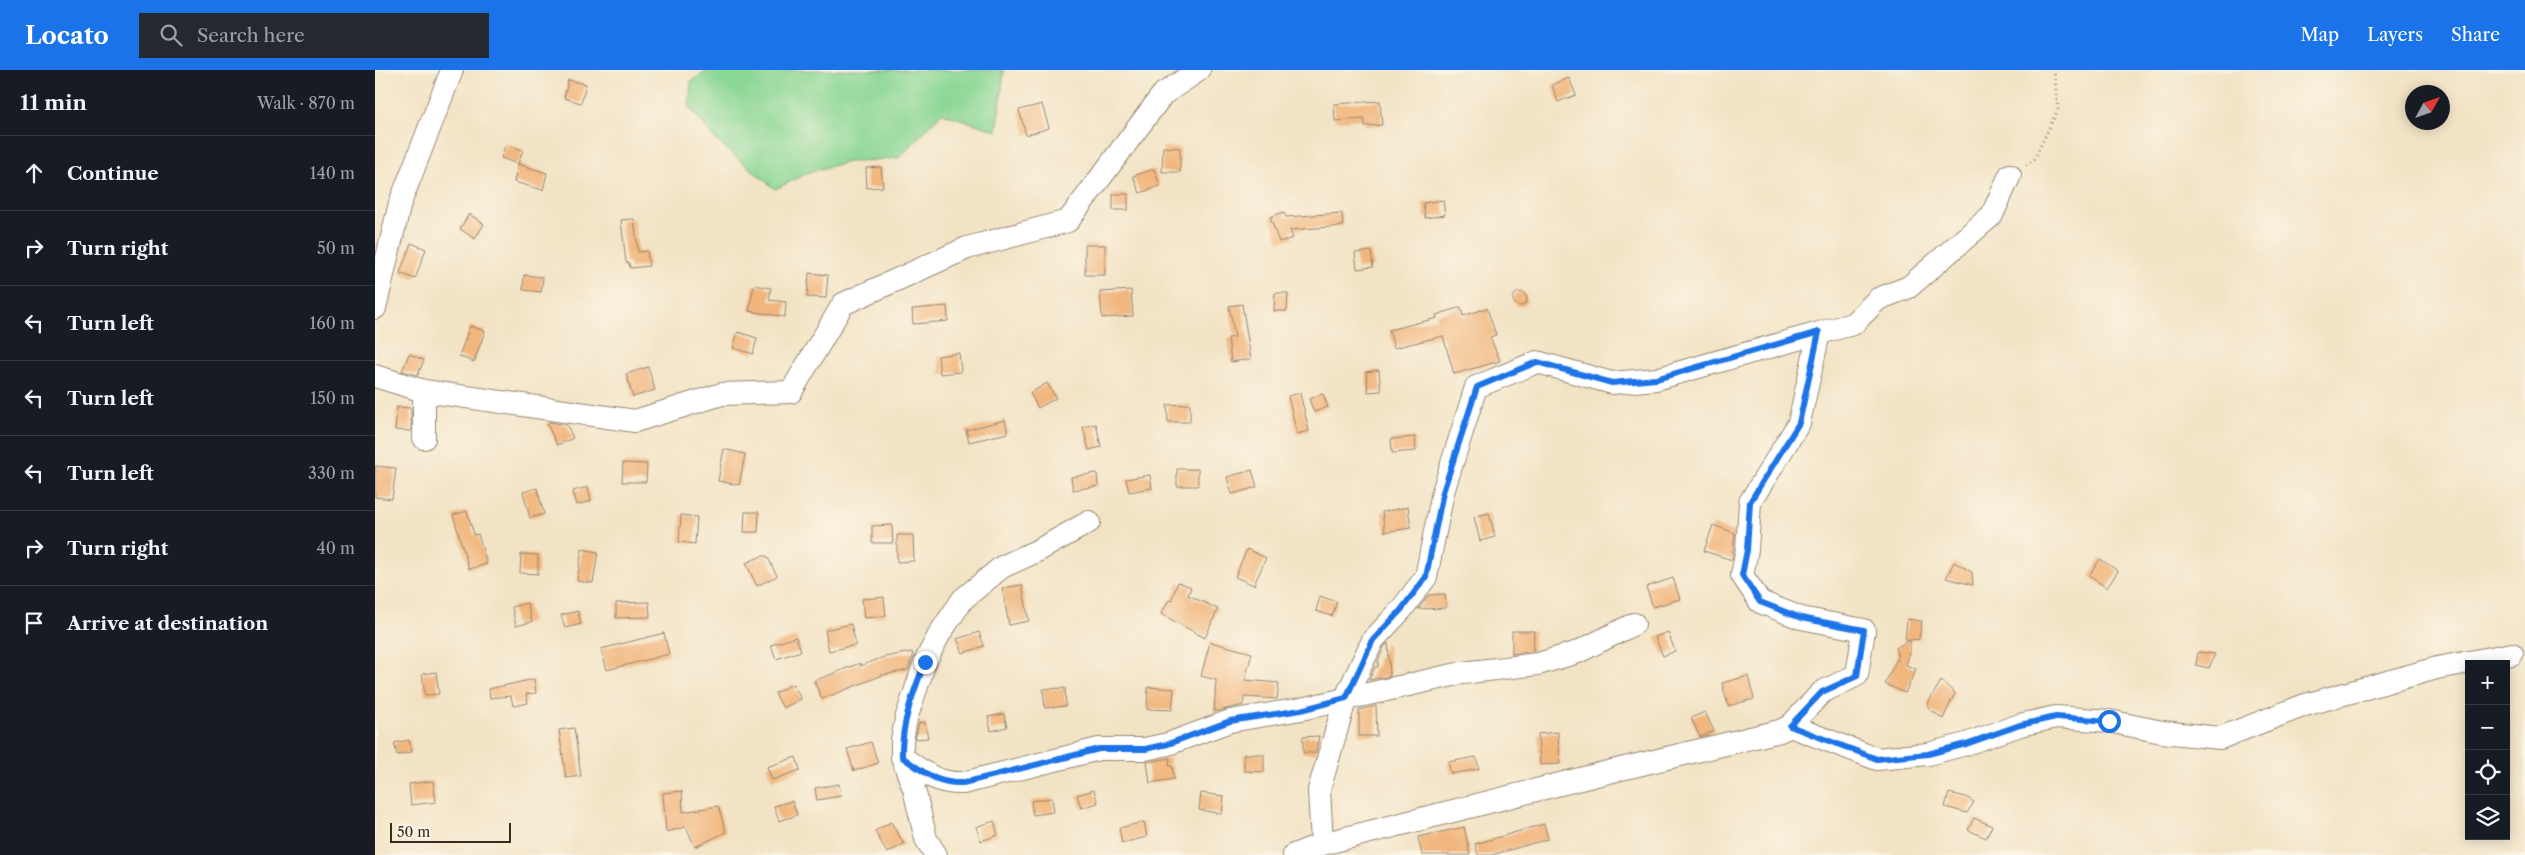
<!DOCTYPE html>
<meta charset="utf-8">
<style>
body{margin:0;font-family:"Libre Caslon Text",serif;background:#242831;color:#f1f3f6}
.controls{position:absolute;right:15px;bottom:15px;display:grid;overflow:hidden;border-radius:0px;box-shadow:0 2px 12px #0003}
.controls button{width:45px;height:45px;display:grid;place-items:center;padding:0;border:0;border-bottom:1px solid #363941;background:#171b24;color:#f1f3f6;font:25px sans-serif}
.compass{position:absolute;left:2030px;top:15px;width:45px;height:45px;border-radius:50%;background:#171b24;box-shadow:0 2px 12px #0003;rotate:50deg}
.scale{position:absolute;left:15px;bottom:12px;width:121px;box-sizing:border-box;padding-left:5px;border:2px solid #3b2a1e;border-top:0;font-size:14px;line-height:18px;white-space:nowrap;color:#3b2a1e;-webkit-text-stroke:4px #fcf5e5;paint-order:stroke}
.stop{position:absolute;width:15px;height:15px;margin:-11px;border:4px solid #1a73e8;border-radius:50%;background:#fff}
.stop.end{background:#1a73e8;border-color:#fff;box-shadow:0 1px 5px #0008}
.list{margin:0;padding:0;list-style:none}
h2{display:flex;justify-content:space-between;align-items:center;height:65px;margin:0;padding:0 20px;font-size:21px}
h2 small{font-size:16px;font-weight:400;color:#9ea1a6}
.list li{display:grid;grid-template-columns:32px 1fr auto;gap:15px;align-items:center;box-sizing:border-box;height:75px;padding:0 20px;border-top:1px solid #363941}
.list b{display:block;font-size:19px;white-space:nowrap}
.list em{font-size:16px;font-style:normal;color:#9ea1a6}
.icon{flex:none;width:28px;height:28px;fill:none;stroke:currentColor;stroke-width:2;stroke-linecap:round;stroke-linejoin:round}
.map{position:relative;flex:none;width:2150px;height:785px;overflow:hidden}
header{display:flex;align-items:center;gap:30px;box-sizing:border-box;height:70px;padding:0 25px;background:#1a73e8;color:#fff}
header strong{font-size:24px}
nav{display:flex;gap:28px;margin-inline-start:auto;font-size:18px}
.search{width:350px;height:45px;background:#242831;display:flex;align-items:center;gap:12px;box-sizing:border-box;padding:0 18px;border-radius:0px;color:#9ea1a6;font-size:19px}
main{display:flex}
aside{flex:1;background:#171b24}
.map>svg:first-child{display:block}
.green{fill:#8bd795;stroke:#63805a}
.building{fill:#f1b67d}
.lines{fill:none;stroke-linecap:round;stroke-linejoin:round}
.minor-casing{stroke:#968672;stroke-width:24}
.path{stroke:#968672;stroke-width:3;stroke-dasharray:1 4;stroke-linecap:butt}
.minor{stroke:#fff;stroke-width:22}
.route{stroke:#1a73e8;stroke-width:6}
</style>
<header>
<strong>Locato</strong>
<div class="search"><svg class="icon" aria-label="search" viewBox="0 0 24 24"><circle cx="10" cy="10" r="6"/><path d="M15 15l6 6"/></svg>Search here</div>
<nav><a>Map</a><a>Layers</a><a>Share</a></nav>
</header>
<main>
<aside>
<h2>11 min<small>Walk · 870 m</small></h2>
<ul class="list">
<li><svg class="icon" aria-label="ahead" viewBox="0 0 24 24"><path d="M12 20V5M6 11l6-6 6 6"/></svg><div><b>Continue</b></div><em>140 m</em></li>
<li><svg class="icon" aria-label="right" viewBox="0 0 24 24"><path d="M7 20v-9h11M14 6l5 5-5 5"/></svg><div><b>Turn right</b></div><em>50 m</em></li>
<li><svg class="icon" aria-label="left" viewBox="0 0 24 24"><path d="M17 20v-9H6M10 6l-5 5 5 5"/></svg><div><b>Turn left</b></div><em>160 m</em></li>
<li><svg class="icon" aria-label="left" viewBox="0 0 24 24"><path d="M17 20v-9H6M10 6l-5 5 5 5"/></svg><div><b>Turn left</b></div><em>150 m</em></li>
<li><svg class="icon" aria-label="left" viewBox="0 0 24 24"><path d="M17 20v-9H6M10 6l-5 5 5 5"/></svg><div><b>Turn left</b></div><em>330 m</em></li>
<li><svg class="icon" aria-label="right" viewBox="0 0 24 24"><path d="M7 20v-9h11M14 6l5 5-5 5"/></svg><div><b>Turn right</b></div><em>40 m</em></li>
<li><svg class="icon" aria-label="arrive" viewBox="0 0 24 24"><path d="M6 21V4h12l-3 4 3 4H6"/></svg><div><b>Arrive at destination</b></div></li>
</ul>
</aside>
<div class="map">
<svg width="2150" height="785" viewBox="0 0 2150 785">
<rect width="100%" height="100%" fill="#fcf5e5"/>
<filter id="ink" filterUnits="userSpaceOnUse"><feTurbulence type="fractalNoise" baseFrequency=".02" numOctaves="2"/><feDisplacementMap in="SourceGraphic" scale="10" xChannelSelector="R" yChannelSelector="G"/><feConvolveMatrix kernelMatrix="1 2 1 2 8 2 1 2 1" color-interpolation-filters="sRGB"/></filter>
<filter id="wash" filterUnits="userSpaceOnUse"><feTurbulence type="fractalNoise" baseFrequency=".0096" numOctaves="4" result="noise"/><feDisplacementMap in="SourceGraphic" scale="20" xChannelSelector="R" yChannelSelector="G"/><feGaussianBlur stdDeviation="1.12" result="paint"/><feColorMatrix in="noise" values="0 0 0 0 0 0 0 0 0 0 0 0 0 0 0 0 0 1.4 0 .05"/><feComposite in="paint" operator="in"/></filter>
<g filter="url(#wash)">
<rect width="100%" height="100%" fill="#f2e3c5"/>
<path class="green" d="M335,0H629L622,61L567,43L524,88L473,92L437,101L400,119L342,71L314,37L316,11Z"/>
<g id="blocks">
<path class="building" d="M1194,8L1201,25L1183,32L1177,15Z
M193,10L211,14L206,33L189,28Z
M1005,31L1007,55L990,56L989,49L960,51L959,34Z
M667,34L674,58L651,65L644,40Z
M131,74L148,80L143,94L126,88Z
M788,77L805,78V102H787Z
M143,94L172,103L168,120L139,112Z
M506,97L508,117L492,118L491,98Z
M779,99L785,116L765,123L758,106Z
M738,124H753V140H738Z
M1068,130L1070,145L1050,148L1048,133Z
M909,142L911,147L967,143L968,156L915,160L918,168L904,172L895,147Z
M94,144L109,154L100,169L85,159Z
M259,149L263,182L272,181L274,196L255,198L254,193L251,192L246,150Z
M36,173L51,179L40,209L25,203Z
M710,175H730V205H710Z
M996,181L998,197L982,199L980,183Z
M434,203L453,205L451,228L432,227Z
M149,205L168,207L166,222L148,220Z
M379,215L396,218L394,230L411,232L410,247L374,241Z
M756,220L758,246L727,248L725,222Z
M1138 229a7 7 0 1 1 14 0a7 7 0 1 1-14 0Z
M900,223H913L912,241H899Z
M867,234L876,289L856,292L853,268L860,267L854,236Z
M572,236L573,251L538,254L537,239Z
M1086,237L1088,246L1112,238L1121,265L1115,267L1125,291L1079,304L1068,266L1019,278L1014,260L1062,248L1061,245Z
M95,256L110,261L99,292L84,286Z
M363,262L382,268L378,284L358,278Z
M584,283L586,302L565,304L563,286Z
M34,284L49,290L43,305L27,301Z
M273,297L280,320L258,327L251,304Z
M1004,300L1006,321L993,322L991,302Z
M672,313L681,328L663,338L655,323Z
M925,323L934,361L922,364L913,326Z
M948,324L953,337L939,342L934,329Z
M815,334V352H793L792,335Z
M22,337L36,338V361L20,360Z
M630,350L633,363L594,372L591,360Z
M175,352L192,355L198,368L182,375L172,354Z
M721,354L726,377L714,380L708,357Z
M1040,367L1041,381L1017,383L1016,369Z
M349,379L370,384L364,415L343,411Z
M248,393L272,394L271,412H247Z
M0,396L21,398L17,429L0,427Z
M802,399H823V416H802Z
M877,400L882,417L857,424L852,407Z
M722,403L723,416L698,420L696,407Z
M775,405L777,418L754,422L751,409Z
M213,417L216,431L202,435L198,421Z
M162,418L169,444L155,448L148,422Z
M1033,437L1036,458L1010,462L1007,442Z
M92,441L99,465L103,464L112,494L94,499L78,445Z
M370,442H384L383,462H369Z
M1114,443L1120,467L1105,471L1099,447Z
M306,445L322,447L320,474L304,472Z
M517,455L518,473H497V456Z
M1338,455L1360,463L1357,490L1329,481Z
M522,465H538L539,491L522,492Z
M207,479L223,482L218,513L202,511Z
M872,479L891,488L879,515L860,507Z
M146,484L163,485V504L145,503Z
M387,486H392L402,506L382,516L371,493Z
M1725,489L1743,501L1732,518L1714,506Z
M1579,492L1597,502L1598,515L1571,508Z
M1298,508L1305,529L1278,537L1271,517Z
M803,512L816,517L813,525L843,539L830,568L786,544L794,530L796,531Z
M647,515L654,551L634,555L627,518Z
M1070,524L1071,538L1043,539L1054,525Z
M945,526L962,532L957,546L941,541Z
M509,527L511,546L489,548L487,529Z
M274,532L275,547L241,548V533Z
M152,533L157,552L141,556L137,537Z
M203,541L206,554L190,558L186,545Z
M1532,549L1547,551L1544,569L1535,570V582L1531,595L1541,599L1530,623L1510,614L1521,590L1523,591L1521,578L1534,570H1530Z
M476,554L481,575L454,581L450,560Z
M1137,561H1159L1158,581L1137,584Z
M604,562L609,576L588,583L582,569Z
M1293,562L1300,581L1288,586L1280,567Z
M289,563L294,584L232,600L226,579Z
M421,567L426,581L401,589L396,575Z
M835,572L877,583L870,610L904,613L902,629L869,627L868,635L839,642L841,610L826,606Z
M1013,573L1015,606L994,610L1000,597H1003V591L1009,577Z
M537,582L538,586L533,600L508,605L447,629L439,611L485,593V596L509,587Z
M1823,582L1840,584L1834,598L1821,595Z
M61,602L64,624L50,625L47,604Z
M1373,606L1379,629L1353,636L1347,613Z
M159,609L161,623L151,624L153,633L138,636L136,626L115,628L114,619Z
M1566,611L1580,623L1568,649L1553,638V633Z
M418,614L426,629L408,638L400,623Z
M773,617L799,619L797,640L772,639Z
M690,618L691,636L670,638L668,619Z
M1001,636L1002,666H984V640Z
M1330,642L1339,661L1325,667L1316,648Z
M629,644L632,657L616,661L613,647Z
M550,652L553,668L540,669L544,653Z
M199,658L206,706L191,708L184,660Z
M1183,662L1185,694L1165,695L1163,664Z
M944,666L941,683H928V667Z
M34,670L37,682L22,685L19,673Z
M496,672L503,693L479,701L472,679Z
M869,684H889V702L869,701Z
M421,687L425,700L397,710L392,697Z
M1101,687L1104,699L1076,704L1073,692Z
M795,688L794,696H797L799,709L775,713L772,692Z
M58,711L61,732L36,735L34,714Z
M464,714L466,726L442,730L440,718Z
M719,720L723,733L706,738L702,725Z
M307,721L308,742L343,736L351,762L320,777L311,757L291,762L288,723Z
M826,723L849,726L847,744L824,740Z
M1574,723L1591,727L1599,732L1592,743L1570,737Z
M677,728L679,742L658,745L656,731Z
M417,731L422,745L404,751L399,736Z
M1599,748L1617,756L1611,768L1593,760Z
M619,751L623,765L606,771L601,757Z
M516,752L529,774L512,783L500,761Z
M769,752L772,767L747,773L744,758Z
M1169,754L1173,769L1117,785H1103L1100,774Z
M1089,757L1095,785H1047L1043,767Z"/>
</g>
</g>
<g filter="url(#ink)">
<use href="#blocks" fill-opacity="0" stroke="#968672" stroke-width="1"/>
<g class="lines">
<g class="minor-casing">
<path id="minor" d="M0,238L25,133L77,0
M0,306L49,321L260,351L347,324L416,322L468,234L592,178L693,151L788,24L824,0
M49,321V368
M1415,656L1447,622L1482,605L1489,560L1426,548L1385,532L1367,505L1372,480L1375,432L1424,353L1444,263L1478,254L1503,229L1534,217L1617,145L1635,105
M527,687C549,702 561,714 588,713L724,679H770L793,674L855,651L926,639L1087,603L1163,594L1203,582L1259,554
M947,774L944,720L971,627L998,570L1026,540L1051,507L1068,422L1101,317L1162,292L1237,313L1281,309L1444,263
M561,785L551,769L539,719L527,687V670L531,649L550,592L565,563L588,529L627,497L664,480L714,452
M919,785L947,774L1225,704L1405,661L1415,656L1502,689L1553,684L1591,674L1645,655L1681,647L1734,651L1787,662L1845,668L1930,635L2062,598L2137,584"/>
</g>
<path class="path" d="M1651,95L1659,90L1683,39L1679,0"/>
<use href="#minor" class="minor"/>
</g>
</g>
<g class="lines" filter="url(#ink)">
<path class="route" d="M550,592C538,623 526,654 527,687C549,702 561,714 588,713L724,679H770L793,674L855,651L926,640L971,628L998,570L1026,540L1051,507L1068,422L1102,317L1162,292L1237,313L1281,309L1444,262L1424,353L1375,432L1372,480L1367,505L1385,532L1426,548L1489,560L1482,606L1447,622L1415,656L1502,689L1553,684L1591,674L1645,655L1681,647L1734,651"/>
</g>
</svg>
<div class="controls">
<button>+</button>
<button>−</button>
<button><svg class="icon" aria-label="locate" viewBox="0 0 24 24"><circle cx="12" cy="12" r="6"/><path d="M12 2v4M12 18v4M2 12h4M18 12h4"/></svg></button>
<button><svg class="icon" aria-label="layers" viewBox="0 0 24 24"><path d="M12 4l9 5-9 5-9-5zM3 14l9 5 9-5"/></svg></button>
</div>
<svg class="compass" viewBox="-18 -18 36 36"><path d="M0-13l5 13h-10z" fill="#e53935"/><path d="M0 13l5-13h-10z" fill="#9ea1a6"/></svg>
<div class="scale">50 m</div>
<div class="stop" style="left:1734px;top:651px"></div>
<div class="stop end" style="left:550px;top:592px"></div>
</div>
</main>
